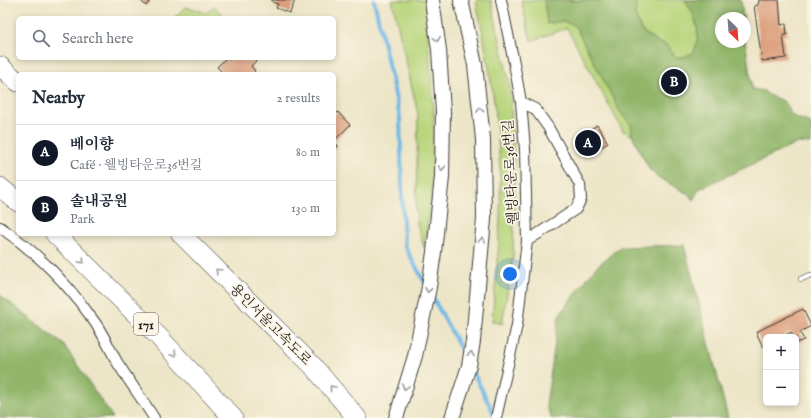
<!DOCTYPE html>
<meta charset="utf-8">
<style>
body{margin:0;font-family:"IM FELL English","Noto Serif KR",serif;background:#f2f2f3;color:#1f2937}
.controls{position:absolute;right:12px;bottom:12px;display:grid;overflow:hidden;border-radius:6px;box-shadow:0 2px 6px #0003}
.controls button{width:36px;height:36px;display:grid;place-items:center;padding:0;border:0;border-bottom:1px solid #e0e1e3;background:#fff;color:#1f2937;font:20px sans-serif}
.compass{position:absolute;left:715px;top:12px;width:36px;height:36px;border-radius:50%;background:#fff;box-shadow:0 2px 6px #0003;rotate:155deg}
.you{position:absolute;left:510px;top:274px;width:14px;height:14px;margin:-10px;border:3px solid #fff;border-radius:50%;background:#1a73e8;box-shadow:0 0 0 6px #1a73e833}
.badge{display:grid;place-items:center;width:26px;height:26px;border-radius:50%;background:#111827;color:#fff;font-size:13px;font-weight:700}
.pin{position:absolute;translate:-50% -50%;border:2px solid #fff;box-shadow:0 1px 4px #0006}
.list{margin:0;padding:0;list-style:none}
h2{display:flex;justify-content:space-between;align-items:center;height:52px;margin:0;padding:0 16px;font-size:17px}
h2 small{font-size:13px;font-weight:400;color:#747a83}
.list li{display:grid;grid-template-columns:26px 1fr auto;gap:12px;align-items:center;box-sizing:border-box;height:56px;padding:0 16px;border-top:1px solid #e0e1e3}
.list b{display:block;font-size:15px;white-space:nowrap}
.list p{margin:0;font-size:13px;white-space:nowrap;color:#747a83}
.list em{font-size:13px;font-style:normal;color:#747a83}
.icon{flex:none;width:22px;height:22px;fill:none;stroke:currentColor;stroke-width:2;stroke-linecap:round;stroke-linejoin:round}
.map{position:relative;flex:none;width:811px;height:418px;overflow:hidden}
.search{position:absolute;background:#fff;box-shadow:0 2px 6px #0003;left:16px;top:16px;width:320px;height:44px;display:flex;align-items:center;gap:10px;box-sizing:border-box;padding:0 14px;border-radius:6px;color:#747a83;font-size:15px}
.panel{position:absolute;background:#fff;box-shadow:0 2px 6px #0003;left:16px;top:72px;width:320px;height:164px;border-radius:6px}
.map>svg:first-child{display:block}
.green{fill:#b7d47a;stroke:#6a784b}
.forest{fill:#91b66a;stroke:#566943}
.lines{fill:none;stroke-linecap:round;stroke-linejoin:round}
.stream{stroke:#6db7e6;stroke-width:4}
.building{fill:#db9e7c}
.service-casing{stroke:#3b3a36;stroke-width:6}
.minor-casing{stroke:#3b3a36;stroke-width:12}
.secondary-casing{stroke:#3b3a36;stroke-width:16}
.motorway-casing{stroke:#3b3a36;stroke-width:20}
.service{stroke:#fff;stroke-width:5}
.minor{stroke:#fff;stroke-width:10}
.secondary{stroke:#fff;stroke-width:14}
.motorway{stroke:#fff;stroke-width:19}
.oneway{stroke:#999}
.labels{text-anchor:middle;stroke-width:3.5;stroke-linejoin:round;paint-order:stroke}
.shield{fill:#fcf5e5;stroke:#5f5d58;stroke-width:1}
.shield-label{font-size:13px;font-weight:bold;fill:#1c1c1c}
.street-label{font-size:14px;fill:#1c1c1c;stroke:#fcf5e5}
</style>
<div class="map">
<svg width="811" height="418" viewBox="0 0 811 418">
<rect width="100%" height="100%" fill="#fcf5e5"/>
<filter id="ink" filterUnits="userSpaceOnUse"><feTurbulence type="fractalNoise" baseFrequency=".025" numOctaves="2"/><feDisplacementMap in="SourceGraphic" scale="8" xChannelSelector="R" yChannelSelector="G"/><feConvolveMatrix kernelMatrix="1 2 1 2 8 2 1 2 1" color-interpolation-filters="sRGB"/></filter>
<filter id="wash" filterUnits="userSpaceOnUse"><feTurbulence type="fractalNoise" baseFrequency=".012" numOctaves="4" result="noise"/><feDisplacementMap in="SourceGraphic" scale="16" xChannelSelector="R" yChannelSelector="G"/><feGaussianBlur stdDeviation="0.9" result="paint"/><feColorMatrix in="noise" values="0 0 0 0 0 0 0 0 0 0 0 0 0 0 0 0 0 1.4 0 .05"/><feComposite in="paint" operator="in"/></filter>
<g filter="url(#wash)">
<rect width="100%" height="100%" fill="#ece5c7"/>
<path class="green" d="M392,0H425L426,9L434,112L432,190L424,248L417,223L416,207L418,114Z
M476,0H491L510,86L515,178L513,258L502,324L492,321C496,274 502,226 500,178C499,118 488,58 476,0Z
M521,0H741L743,18H721V42H745V40L752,89L642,156L632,135L623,131L567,28L531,41Z
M214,6L224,16L222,18H174L185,7L199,10L206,13Z"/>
<path class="forest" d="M544,0H637L635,15L642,31L657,42L667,45L676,57H683L693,53C702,34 696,16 685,0H741L743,18H721V42H745V40L752,89L764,91C771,98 775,97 783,101C789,105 787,109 791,114C795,119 805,120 811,123V144L798,143L699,189L693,200L688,194L658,177L649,169L632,135L631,125L620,112L575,26L563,21L547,24Z
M684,245L728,418H551L546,405L559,315L595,268L620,247Z
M0,295L63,344L113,418H0Z"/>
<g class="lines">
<path class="stream" d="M374,0L400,117L403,223L405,245L410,256L425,283
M431,294L466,359
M472,370L495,416"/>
</g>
<g id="blocks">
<path class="building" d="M140,0H151L146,6Z
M272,0H295L290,13L276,8L278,4L272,2Z
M759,0H779L781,25L786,24L787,35H783L786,58L762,61L754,6L758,5Z
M226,58H259L251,66L255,71L252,74H218L221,71L217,67Z
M338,112L350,125L334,141V116Z
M597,125L608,143L587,156L576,139Z
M334,141L338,146L334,150Z
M803,309L811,326L800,332L804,340L796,343V337H793L791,332L782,337H766V345L763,347L756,332Z"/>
</g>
</g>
<g filter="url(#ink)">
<use href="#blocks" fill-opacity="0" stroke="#3b3a36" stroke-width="1"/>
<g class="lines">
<g class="service-casing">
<path id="service" d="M801,279L811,275"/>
</g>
<g class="minor-casing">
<path id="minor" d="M521,102L535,109L548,127L580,185L581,199L576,209L527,241
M0,227C38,253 70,286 96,324C104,336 110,349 117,362C129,381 142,399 154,418
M496,418L517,325L527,241L525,149L521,102L514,63L501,0"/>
</g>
<g class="secondary-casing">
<path id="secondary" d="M396,418L415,356L429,287L434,252L442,177L443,112L439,50L432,0
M452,418L469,366L473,341L484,219L483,139L475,65L461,0"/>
</g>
<g class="motorway-casing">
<path id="motorway" d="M0,66L18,82
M0,187L18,202
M55,234L159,337L233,418
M181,234L312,365L357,418"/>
</g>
<use href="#service" class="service"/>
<use href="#minor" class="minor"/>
<use href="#secondary" class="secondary"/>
<use href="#motorway" class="motorway"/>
</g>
<defs><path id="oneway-chevron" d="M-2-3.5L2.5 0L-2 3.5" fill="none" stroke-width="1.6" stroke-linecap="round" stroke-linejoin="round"/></defs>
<g class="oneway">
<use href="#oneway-chevron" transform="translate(437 39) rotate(82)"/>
<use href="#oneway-chevron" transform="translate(480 110) rotate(-96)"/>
<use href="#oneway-chevron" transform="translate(442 168) rotate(91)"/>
<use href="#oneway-chevron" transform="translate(482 240) rotate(-85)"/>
<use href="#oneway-chevron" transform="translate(82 261) rotate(45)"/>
<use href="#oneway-chevron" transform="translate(218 271) rotate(-135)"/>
<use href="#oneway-chevron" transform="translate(428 290) rotate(101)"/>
<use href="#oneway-chevron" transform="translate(174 354) rotate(47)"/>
<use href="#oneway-chevron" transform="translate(471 354) rotate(-81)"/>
<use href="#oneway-chevron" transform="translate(405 387) rotate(107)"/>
<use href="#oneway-chevron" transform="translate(332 388) rotate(-130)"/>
</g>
</g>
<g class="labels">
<rect class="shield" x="134" y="313" width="24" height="22" rx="3"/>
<g class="shield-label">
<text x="146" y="329">171</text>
</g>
<g class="street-label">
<text transform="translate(510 172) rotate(-93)" y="5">웰빙타운로36번길</text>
<text transform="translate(271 324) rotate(45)" y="5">용인서울고속도로</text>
</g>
</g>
</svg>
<div class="controls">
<button>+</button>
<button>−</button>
</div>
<svg class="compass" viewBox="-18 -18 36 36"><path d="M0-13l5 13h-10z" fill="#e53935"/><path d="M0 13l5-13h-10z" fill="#747a83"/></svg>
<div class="you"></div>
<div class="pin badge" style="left:588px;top:143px">A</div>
<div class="pin badge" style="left:674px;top:82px">B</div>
<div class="search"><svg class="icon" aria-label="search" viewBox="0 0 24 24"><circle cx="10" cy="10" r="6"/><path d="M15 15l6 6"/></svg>Search here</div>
<section class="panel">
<h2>Nearby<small>2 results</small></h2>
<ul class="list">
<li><span class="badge">A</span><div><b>베이향</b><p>Café · 웰빙타운로36번길</p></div><em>80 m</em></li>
<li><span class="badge">B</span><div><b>솔내공원</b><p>Park</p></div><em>130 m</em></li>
</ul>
</section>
</div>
